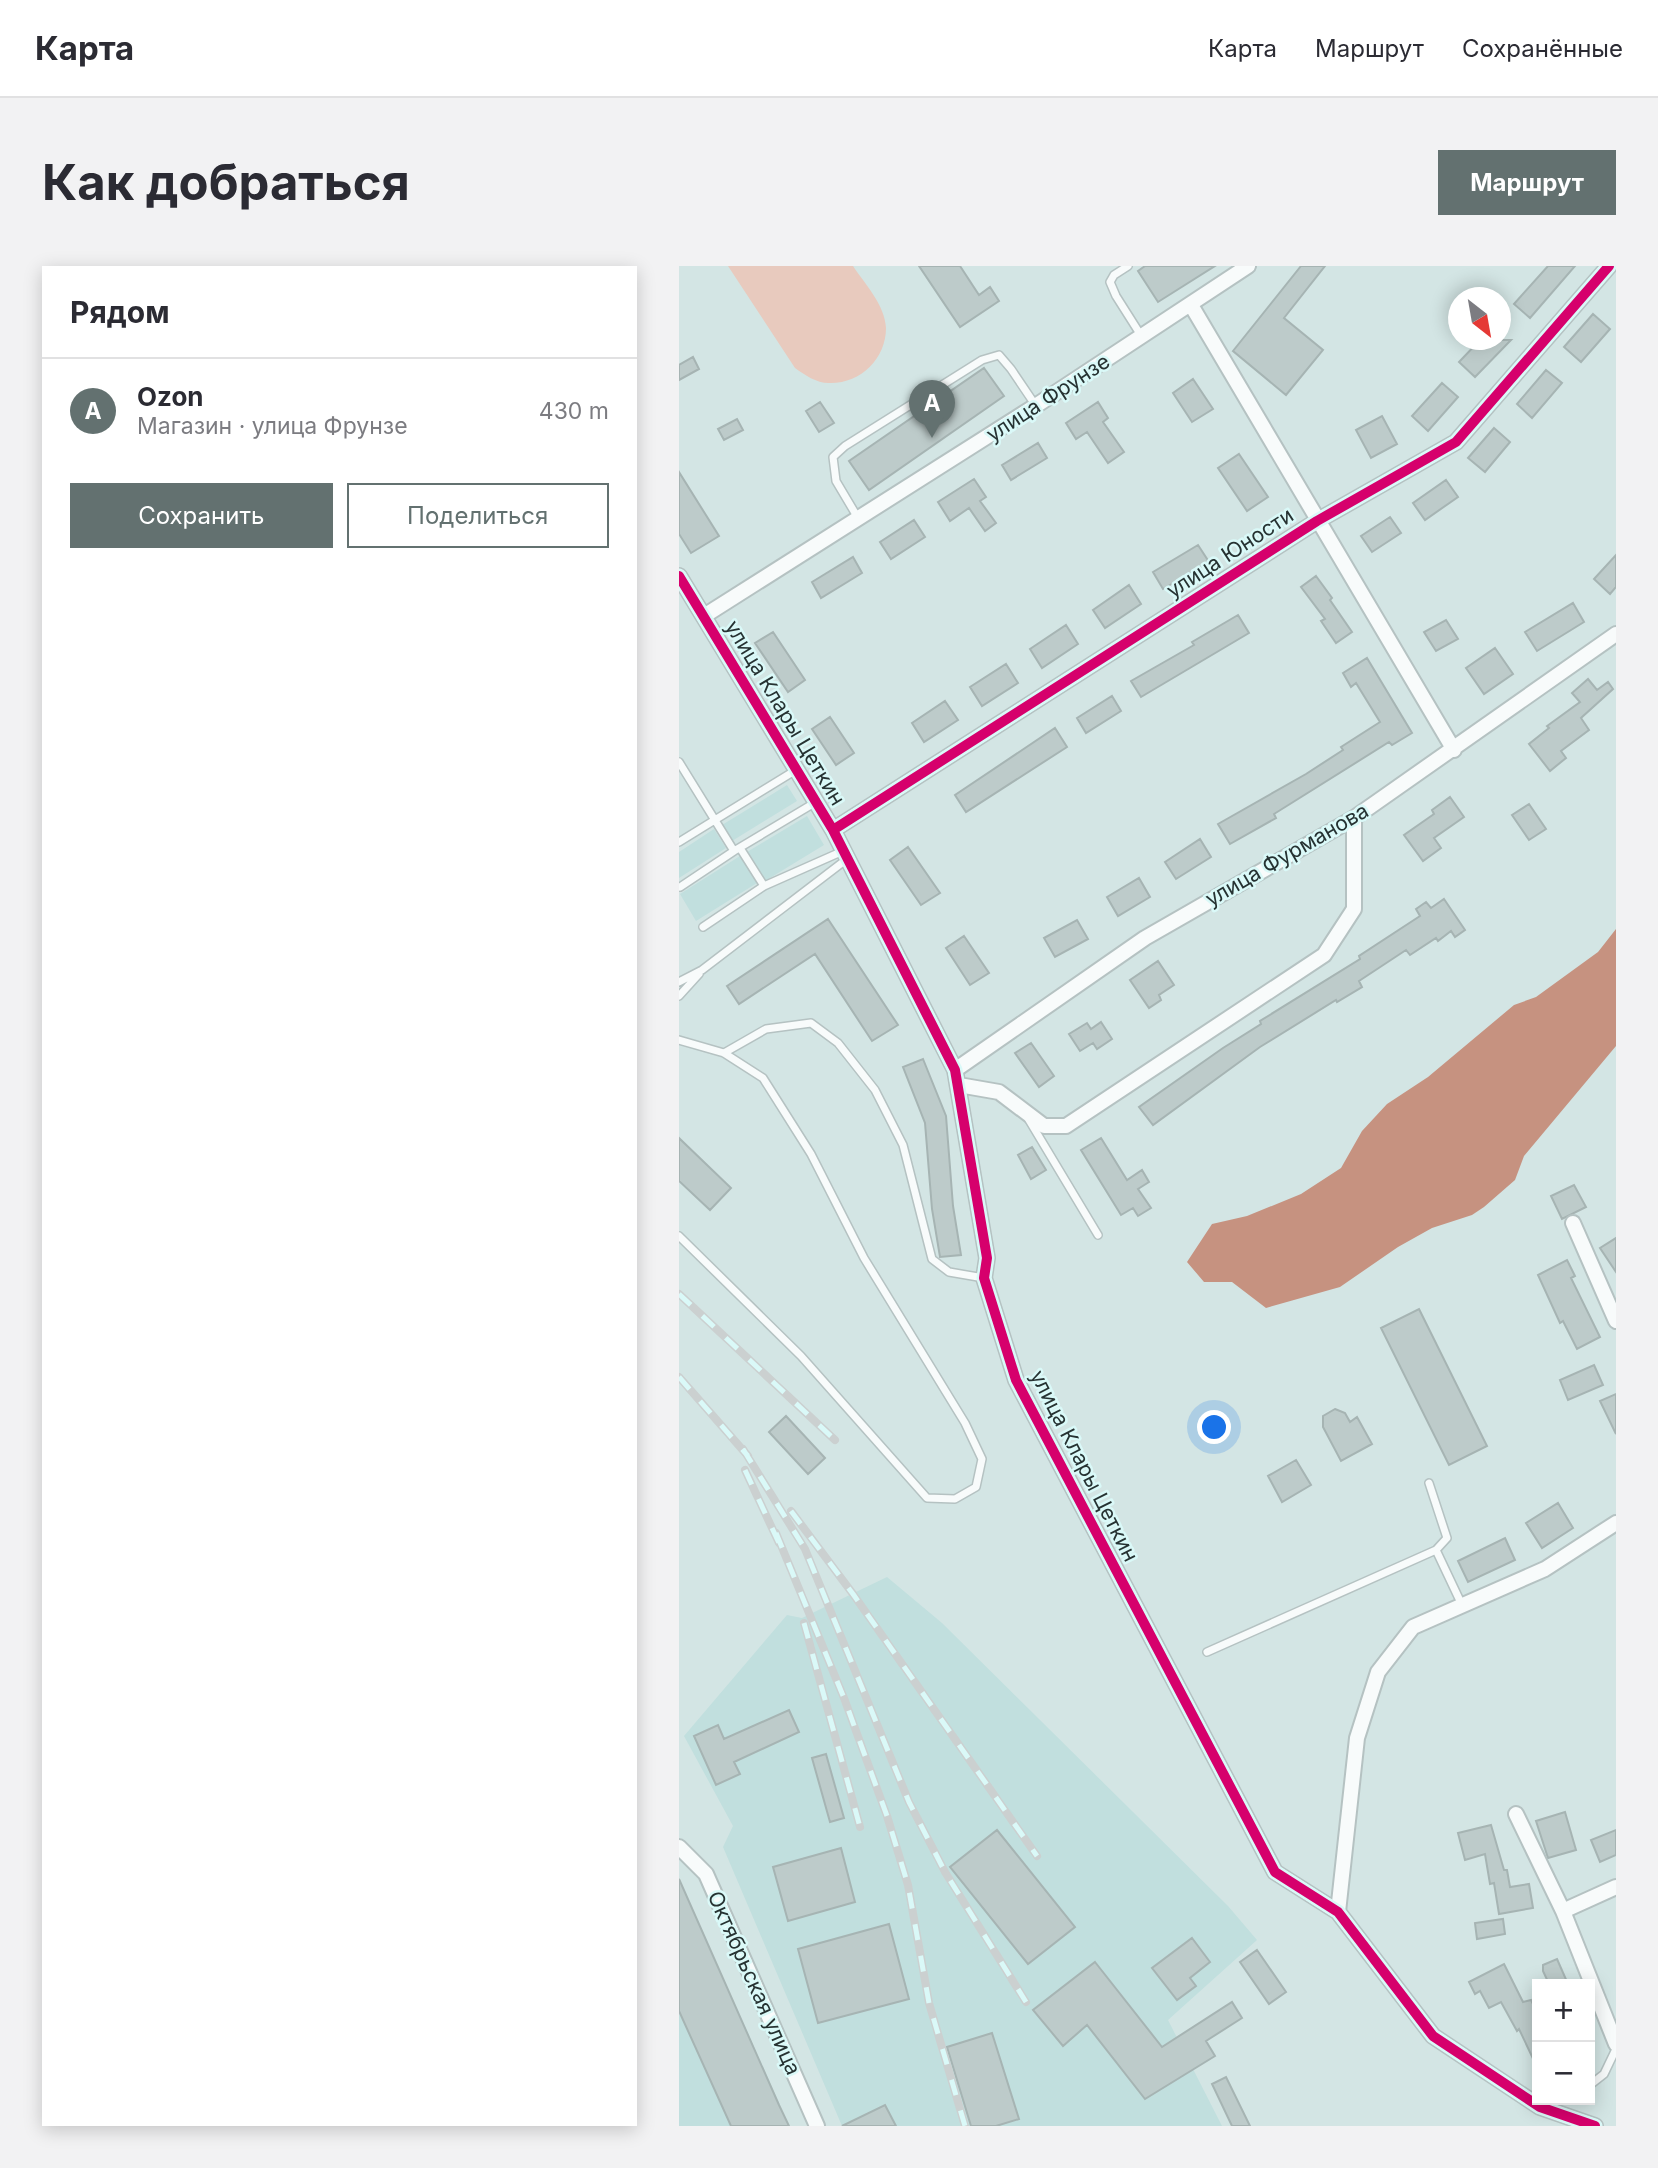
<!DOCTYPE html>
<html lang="ru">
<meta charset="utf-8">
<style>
body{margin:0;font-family:Inter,sans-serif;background:#f2f2f3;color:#2b2b33}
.controls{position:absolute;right:21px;bottom:21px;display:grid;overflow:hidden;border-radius:0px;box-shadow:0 4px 18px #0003}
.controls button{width:63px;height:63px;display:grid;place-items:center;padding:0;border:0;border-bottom:2px solid #e1e1e2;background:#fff;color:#2b2b33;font:35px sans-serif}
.compass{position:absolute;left:769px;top:21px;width:63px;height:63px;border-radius:50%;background:#fff;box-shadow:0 4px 18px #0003;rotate:149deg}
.you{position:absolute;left:536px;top:1162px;width:24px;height:24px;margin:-18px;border:5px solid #fff;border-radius:50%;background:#1a73e8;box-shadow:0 0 0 10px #1a73e833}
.badge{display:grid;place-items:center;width:46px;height:46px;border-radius:50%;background:#637170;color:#fff;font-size:23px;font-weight:700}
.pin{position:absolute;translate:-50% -58px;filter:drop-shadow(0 2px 4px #0008)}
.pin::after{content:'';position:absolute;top:37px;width:24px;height:21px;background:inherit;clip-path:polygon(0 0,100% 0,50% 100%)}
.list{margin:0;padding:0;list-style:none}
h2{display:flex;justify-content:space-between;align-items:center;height:91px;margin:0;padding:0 28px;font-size:30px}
h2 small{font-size:23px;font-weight:400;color:#7c7c81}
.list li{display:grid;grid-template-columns:46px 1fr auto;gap:21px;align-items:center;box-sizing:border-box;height:105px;padding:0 28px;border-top:2px solid #e1e1e2}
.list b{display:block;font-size:26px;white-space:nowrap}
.list p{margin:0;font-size:23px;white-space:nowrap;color:#7c7c81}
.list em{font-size:23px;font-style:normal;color:#7c7c81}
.actions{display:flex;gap:14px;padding:21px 28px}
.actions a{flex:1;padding:16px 0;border:2px solid #637170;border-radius:0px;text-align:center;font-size:24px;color:#637170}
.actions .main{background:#637170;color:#fff}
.map{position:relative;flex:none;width:937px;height:1860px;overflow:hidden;border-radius:0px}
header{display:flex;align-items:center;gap:42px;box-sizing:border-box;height:98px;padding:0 35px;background:#fff;border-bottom:2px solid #e1e1e2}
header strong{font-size:33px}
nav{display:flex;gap:38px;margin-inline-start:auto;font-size:24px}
.intro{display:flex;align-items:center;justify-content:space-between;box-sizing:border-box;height:168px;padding:0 42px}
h1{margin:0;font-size:49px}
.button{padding:18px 32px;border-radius:0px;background:#637170;color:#fff;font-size:24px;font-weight:700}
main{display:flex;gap:42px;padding:0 42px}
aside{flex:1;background:#fff;border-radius:0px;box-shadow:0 4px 18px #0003}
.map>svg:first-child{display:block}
.built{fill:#c1dfde}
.green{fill:#e8cabe}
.water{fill:#c69280}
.building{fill:#bdcbca;stroke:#a6b4b3;stroke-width:2}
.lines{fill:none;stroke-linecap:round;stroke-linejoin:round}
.lane-casing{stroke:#b5c2c2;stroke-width:10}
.street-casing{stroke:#b5c2c2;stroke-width:18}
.lane{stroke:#f8fbfb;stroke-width:7}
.street{stroke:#f8fbfb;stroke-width:14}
.rail-casing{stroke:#cbd0d0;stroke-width:8}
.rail{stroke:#daf9f8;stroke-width:5;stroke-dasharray:16;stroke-linecap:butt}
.cycleway-casing{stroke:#daf9f8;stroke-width:15}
.cycleway{stroke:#d6006c;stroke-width:10}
.labels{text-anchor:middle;stroke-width:5;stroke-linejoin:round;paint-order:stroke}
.street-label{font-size:21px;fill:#263232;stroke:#daf9f8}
</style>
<header>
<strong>Карта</strong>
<nav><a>Карта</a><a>Маршрут</a><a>Сохранённые</a></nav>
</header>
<div class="intro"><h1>Как добраться</h1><a class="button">Маршрут</a></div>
<main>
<aside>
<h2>Рядом<small></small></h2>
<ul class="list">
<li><span class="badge">A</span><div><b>Ozon</b><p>Магазин · улица Фрунзе</p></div><em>430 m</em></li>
</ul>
<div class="actions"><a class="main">Сохранить</a><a>Поделиться</a></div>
</aside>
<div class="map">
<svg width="937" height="1860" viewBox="0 0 937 1860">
<rect width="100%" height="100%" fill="#d3e5e4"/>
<path class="built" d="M108,519L118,535L53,575L43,559Z
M128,550L145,579L86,615L68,586Z
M35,563L47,582L0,612V586Z
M61,590L78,617L17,655L1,628Z
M208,1311L263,1357L549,1640L578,1674L489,1754L543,1860H163L44,1581L54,1560L5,1470L108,1349L123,1352Z
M0,1613L101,1839L79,1860H0Z"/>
<path class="green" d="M49,0H174C186,18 206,39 207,62C207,93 181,118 150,117C137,117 126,109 116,102Z"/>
<path class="water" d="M937,663V780L845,890L836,914L805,941L793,949L753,962L719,981L661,1021L587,1042L553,1016H525L508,996L533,958L568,950L622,928L662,902L683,865L708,838L749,811L835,739L857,731L919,686Z"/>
<path class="building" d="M240,0H281L300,29L311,21L320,35L281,61Z
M466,0H536L479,36L459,5Z
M622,0H646L605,52L644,84L607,129L554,85Z
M869,0H896L851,52L835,38Z
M914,48L931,63L902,96L885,81Z
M801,74H832L796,111L780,96Z
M14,91L20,103L0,114V99Z
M305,102L325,130L190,224L170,195Z
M867,104L883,117L853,152L838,138Z
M514,113L534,143L513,156L494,127Z
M763,117L779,131L749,165L733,150Z
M141,136L155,157L140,166L127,145Z
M419,136L429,152L424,156L445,186L429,197L408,166L397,173L387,157Z
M703,150L718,178L692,192L677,164Z
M58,153L64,164L45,174L39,163Z
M815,162L831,176L806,206L789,192Z
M359,177L368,192L332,214L323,199Z
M560,188L589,231L568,245L539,202Z
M0,206L40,270L12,287L0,268Z
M295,213L307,231L301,235L317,257L306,265L290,242L271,255L259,236Z
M767,214L779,231L746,254L734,237Z
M711,251L722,267L693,286L682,270Z
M235,254L246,271L212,293L201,276Z
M519,279L530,296L484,323L474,306Z
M937,289V321L931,328L915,313Z
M174,291L183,307L142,332L133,316Z
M637,310L653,332L651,334L673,366L657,377L642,355L646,353L622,321Z
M450,319L462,338L426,362L414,344Z
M894,337L905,356L858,385L846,366Z
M559,349L570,367L462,431L452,415L515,379L513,376Z
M767,354L779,373L757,385L745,366Z
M387,359L399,378L363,402L351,383Z
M94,366L126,414L109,426L76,377Z
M816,382L834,408L805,428L787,402Z
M688,392L733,467L713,479L710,476L595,548L597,552L551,578L539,558L627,508L664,484L662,481L701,456L677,417L672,421L664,407Z
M327,398L339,417L303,440L291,421Z
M909,413L918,424L929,416L934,423L902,452L910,464L882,485L887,492L871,505L850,478L870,462L868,460L901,436L893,427Z
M433,430L442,445L407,467L398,452Z
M266,435L279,454L245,476L233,457Z
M151,451L175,487L157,499L133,463Z
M376,462L388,481L287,546L276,529Z
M771,531L785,551L755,572L762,582L744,595L725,569L755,548L753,544Z
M850,538L867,563L850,574L833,549Z
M521,573L532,591L497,613L486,596Z
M229,581L261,627L242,639L211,594Z
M460,612L471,631L439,650L428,631Z
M765,633L786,664L776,671L772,665L759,675L757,672L731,689L727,684L680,715L683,721L658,736L657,734L581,781L474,859L460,841L544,782L582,758L581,755L681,693L680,690L741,650L737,643L747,636L752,642Z
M149,653L219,759L193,775L136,688L60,738L48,720Z
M398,654L409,673L376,691L365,672Z
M285,670L310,707L291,719L267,682Z
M479,695L495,719L480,729L482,734L470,742L451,714Z
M422,756L433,773L418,783L414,777L401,785L390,768L408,757L412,763Z
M352,777L375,810L360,821L336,787Z
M244,793L267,850L274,940L282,989L261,991L253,943L246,857L224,801Z
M0,872L52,922L31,944L0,915Z
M422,872L448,914L463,904L470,916L459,923L472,942L459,950L454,942L442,949L402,884Z
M353,881L367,904L352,913L339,889Z
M895,919L907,941L883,953L872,930Z
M937,972V1006L921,982Z
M888,994L896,1010L892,1012L921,1071L898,1083L884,1055L881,1057L859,1009Z
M740,1043L808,1180L770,1199L702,1062Z
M915,1099L924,1119L889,1134L881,1114Z
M937,1128V1168L921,1135Z
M656,1143L666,1147L671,1156L678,1151L693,1178L662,1195L644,1161V1150Z
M107,1150L146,1192L129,1208L90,1166Z
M617,1194L632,1219L603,1236L589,1210Z
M879,1237L894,1262L863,1282L847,1257Z
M826,1272L836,1294L789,1316L779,1295Z
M110,1444L120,1466L55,1496L61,1508L37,1519L15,1470L39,1459L45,1473Z
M147,1488L165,1552L151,1556L133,1492Z
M886,1546L897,1584L869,1592L857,1555Z
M812,1559L825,1604H828L831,1621L850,1618L854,1642L820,1648L815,1617L811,1618L806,1588L786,1594L779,1567Z
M318,1564L396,1661L349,1698L271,1601Z
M937,1564V1589L921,1596L912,1574Z
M162,1582L176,1636L109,1655L94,1601Z
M0,1613L100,1839L110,1860H52L0,1745Z
M824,1653L826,1668L798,1673L796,1657Z
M210,1658L230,1733L139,1757L119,1683Z
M513,1672L531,1696L511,1712L517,1720L498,1734L473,1702Z
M578,1684L607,1726L590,1738L561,1696Z
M878,1693L889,1718H870L864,1705V1699Z
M416,1696L483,1781L553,1736L563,1752L527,1775L536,1790L466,1833L408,1759L384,1780L354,1744Z
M825,1698L844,1736L852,1734L858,1746V1801L840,1763L838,1765L822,1736L810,1742L801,1725L796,1728L790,1716Z
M313,1767L340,1853L317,1860H292L268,1781Z
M547,1811L571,1860H553L533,1818Z
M206,1839L217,1860H163Z"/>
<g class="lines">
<g class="lane-casing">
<path id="lane" d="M449,0L435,9L431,16L437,30L463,71
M179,252L157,215L154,191L166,180L303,94L320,89L332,103L357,140
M0,496L55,585
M0,576L117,504
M61,582L85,620
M1,621L55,585L137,536
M24,661L85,620L164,585
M0,716L23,704L168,593
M0,730L20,708
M0,774L45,787L84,812L132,888L185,992L286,1157L303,1193L297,1221L276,1233L248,1232L122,1090L0,970
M45,787L87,763L132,757L159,777L196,824L224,879L253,993L270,1006L305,1012
M350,854L419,969
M750,1217L768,1272L757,1284L783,1339
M528,1386L757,1284
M911,1819L925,1808L937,1783
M866,1840L881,1834"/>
</g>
<g class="street-casing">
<path id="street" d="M512,39L775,484
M0,310L154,564L276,804L308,992L305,1012L337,1114L596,1606L659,1646L754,1770L861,1841L916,1860
M25,350L361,137L569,0
M154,564L638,255L777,176L930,0
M276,804L466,672L675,552L937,368
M280,819L320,826L365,860H387L645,689L675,643V552
M894,957L937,1055
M837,1548L884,1645L937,1778
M0,1581L27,1608L138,1860
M884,1645L937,1621
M659,1646L678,1472L699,1406L734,1361L866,1303L937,1257"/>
</g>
<use href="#lane" class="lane"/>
<use href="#street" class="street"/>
<g class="rail-casing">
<path id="rail" d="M0,1028L156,1174
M0,1111L69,1190
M64,1183L126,1283L230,1536L266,1606L347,1736
M66,1204L100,1277
M112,1245L174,1328L358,1590
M97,1267L165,1432L208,1550L229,1619L250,1737L286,1860
M125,1357L181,1561"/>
</g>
<use href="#rail" class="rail"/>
<g class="cycleway-casing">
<path id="cycleway" d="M0,310L154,564L276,804L308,992L305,1012L337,1114L596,1606L659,1646L754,1770L861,1841L916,1860
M154,564L638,255L777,176L930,0"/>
</g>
<use href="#cycleway" class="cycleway"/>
</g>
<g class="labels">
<g class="street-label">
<text transform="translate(369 132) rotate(-33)" y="7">улица Фрунзе</text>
<text transform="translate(551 287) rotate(-33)" y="7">улица Юности</text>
<text transform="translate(106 447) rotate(59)" y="7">улица Клары Цеткин</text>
<text transform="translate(608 589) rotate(-30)" y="7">улица Фурманова</text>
<text transform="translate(405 1200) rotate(63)" y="7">улица Клары Цеткин</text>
<text transform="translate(75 1717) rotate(66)" y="7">Октябрьская улица</text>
</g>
</g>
</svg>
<div class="controls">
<button>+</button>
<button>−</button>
</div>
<svg class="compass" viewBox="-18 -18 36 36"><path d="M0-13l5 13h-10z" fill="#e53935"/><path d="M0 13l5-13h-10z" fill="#7c7c81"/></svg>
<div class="you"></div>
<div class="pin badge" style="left:253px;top:172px">A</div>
</div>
</main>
